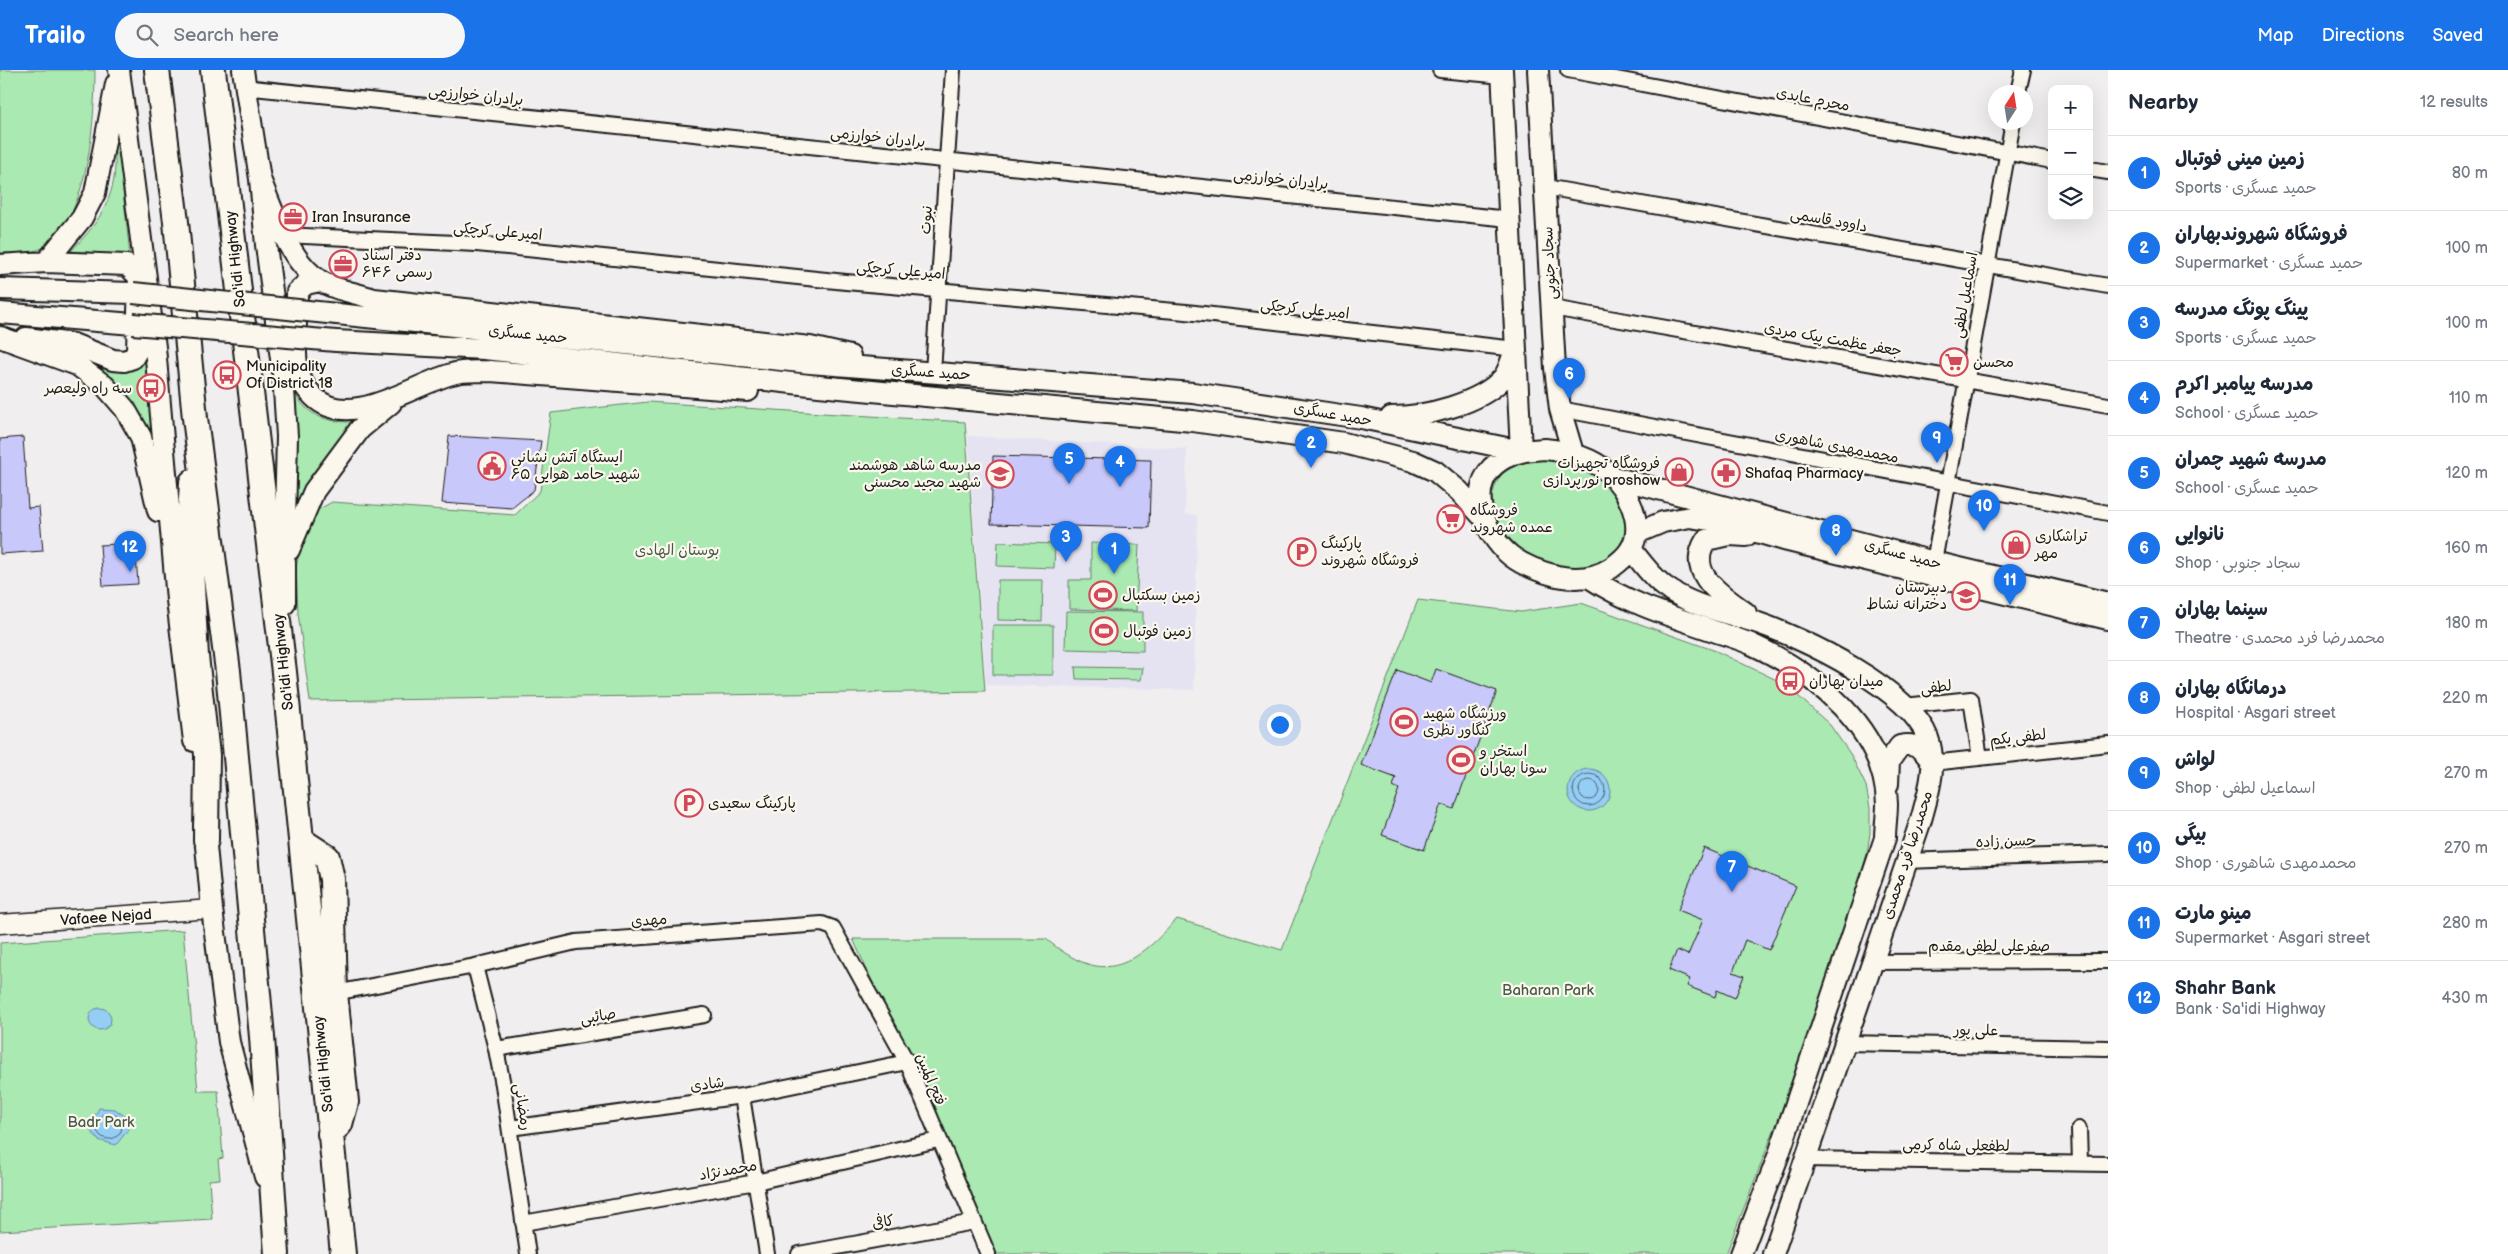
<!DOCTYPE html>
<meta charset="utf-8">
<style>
body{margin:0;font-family:"Balsamiq Sans","Playpen Sans Arabic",sans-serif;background:#f6f6f7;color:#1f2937}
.controls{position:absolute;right:15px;top:15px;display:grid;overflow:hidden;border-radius:10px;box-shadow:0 5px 20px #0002}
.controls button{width:45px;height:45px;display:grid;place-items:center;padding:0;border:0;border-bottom:1px solid #e0e1e3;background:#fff;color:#1f2937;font:25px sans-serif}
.compass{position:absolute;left:1988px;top:15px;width:45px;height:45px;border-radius:50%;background:#fff;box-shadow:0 5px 20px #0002;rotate:12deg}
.you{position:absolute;left:1279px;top:654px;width:18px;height:18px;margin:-12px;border:4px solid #fff;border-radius:50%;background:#1a73e8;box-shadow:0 0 0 8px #1a73e833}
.badge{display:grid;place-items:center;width:32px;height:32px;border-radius:50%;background:#1a73e8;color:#fff;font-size:16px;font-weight:700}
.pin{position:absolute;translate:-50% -41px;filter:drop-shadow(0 1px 2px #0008)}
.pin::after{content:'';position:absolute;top:26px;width:18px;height:15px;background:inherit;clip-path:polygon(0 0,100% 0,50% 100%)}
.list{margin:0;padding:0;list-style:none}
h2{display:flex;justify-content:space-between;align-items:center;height:65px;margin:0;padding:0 20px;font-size:21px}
h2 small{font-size:16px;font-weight:400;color:#747a83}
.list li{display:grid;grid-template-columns:32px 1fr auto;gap:15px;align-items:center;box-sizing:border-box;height:75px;padding:0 20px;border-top:1px solid #e0e1e3}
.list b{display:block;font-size:19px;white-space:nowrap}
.list p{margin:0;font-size:16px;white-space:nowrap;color:#747a83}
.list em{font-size:16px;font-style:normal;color:#747a83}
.icon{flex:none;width:28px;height:28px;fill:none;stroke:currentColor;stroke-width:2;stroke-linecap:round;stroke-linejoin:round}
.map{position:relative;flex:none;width:2108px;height:1184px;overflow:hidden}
header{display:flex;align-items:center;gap:30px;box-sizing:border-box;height:70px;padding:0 25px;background:#1a73e8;color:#fff}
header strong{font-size:24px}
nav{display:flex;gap:28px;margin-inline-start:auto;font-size:18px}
.search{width:350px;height:45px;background:#f6f6f7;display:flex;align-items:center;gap:12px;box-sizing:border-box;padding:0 18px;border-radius:28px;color:#747a83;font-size:19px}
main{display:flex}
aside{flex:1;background:#fff}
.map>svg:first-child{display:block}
.built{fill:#e5e3f2}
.green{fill:#aae9b1;stroke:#638266}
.water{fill:#95cef5;stroke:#65879e}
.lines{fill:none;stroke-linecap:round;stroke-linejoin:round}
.shore{stroke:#4c6373;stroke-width:1}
.building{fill:#c9c8fa;stroke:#1c1c1c}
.minor-casing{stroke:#1c1c1c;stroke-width:18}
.tertiary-casing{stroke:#1c1c1c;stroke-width:21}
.secondary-casing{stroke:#1c1c1c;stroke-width:24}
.primary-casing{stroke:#1c1c1c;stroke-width:26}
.trunk-casing{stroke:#1c1c1c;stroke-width:28}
.minor{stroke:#fbf7ec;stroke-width:14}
.tertiary{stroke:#fbf7ec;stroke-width:18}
.secondary{stroke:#fbf7ec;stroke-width:20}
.primary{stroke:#fbf7ec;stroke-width:22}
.trunk{stroke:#fbf7ec;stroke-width:24}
.secondary-bridge-casing{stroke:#1c1c1c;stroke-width:24;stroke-linecap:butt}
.secondary-bridge{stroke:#fbf7ec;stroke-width:20}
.labels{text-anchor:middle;stroke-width:4.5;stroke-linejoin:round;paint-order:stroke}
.street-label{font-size:15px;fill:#1c1c1c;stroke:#fbf7ec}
.poi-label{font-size:15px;fill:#1c1c1c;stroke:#fbf7ec;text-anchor:start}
.park-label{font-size:15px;fill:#475a49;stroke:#fbf7ec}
</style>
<header>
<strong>Trailo</strong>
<div class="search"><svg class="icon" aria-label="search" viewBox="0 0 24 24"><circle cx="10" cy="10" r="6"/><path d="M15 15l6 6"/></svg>Search here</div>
<nav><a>Map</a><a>Directions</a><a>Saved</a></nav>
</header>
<main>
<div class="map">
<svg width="2108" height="1184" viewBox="0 0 2108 1184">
<rect width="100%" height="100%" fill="#f1eeef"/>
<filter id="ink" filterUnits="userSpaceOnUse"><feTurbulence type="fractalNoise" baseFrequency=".02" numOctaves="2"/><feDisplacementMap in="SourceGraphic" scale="10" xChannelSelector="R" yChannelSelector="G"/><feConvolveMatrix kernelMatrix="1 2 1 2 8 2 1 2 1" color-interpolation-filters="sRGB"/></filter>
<g filter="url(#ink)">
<path class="built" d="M968,366L1187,379L1185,444L1197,445L1194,620L986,615Z"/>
<path class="green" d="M0,0H95C95,48 89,152 42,178C32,184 11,182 0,183Z
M116,53L130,186L71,181C95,157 114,132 115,96C116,82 112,67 116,53Z
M53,275L130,296L145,288L158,388L145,358Z
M290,313C303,346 325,353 359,352L291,451L298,374Z
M648,332L965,352L985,621L310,631L298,543L296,497L302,467L312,443L332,432L515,445L540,421L551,343Z
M1538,388C1555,390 1574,391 1589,400C1624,420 1647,470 1601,492C1570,506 1521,490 1501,462C1484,439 1491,403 1519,391C1525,389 1532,389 1538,388Z
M998,472L1055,474L1054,498L997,496Z
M1091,473L1139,475L1136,541L1069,539V510H1091Z
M998,510H1043L1042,551L998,550Z
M1418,530L1521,542L1581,533L1716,581L1785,614L1830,655L1851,685L1866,716L1870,738V763L1867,784L1838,885L1799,996L1726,1184H997L853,869H1046C1103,916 1131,899 1177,849L1282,880Z
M1066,541L1143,542V581L1065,579Z
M993,555H1053V605H993Z
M1075,597L1143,598L1141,610L1076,609Z
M183,860L198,1021H218L223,1088L218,1089L220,1109L209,1110L212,1149L0,1161V873Z"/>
<path class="water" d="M1568 720a21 21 0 1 1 42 0a21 21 0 1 1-42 0Z
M89 949a11 11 0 1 1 22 0a11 11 0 1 1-22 0Z
M99,1038L115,1039L126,1047L128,1060L116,1075L98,1070L89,1058Z"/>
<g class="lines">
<path class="shore" d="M1573 720a16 16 0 1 1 32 0a16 16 0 1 1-32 0Z
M1579 720a10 10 0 1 1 20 0a10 10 0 1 1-20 0Z
M96 1056a13 13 0 1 1 26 0a13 13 0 1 1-26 0Z"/>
</g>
<path class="building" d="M449,366L541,371L534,420L512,438L442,433Z
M23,367L28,438L39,437L43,481L0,484V369Z
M993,386L1151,390L1149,458L991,454Z
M135,473L138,514L103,516L100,475Z
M1436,599L1497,621L1454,739L1441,734L1424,780L1382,765L1399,719L1393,716L1396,708L1361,695L1397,600L1431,613Z
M1704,778L1796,816L1769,880L1745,870L1733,902L1744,906L1735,928L1717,920L1715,927L1687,916L1690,909L1669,900L1677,880L1688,885L1703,850L1678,840Z"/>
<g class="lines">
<g class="minor-casing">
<path id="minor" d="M1440,0L1503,6
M1568,0L2052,91
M244,17L1509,149
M2018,22L2023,0
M2089,99L2108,102
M1545,117L2108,216
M283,165L477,174L846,212L1186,242L1516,279
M1552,238L2108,335
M933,302L953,0
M1560,339L2108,443
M1934,492L2013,52
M1904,636L1971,629L1980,688
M1932,693L2108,674
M1905,791L2108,784
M1870,892L2108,891
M475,896L496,979L503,1015L528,1184
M335,923L475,896L576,872L822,854L833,858L907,992L988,1184
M1844,973L2108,978
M496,979L704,945
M742,1026L767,1184
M510,1058L742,1026L907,992
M2079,1059L2080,1093
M1804,1089L2108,1094
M523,1153L756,1112L938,1070
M799,1184L974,1152"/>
</g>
<g class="tertiary-casing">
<path id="tertiary" d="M0,854L212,839"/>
</g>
<g class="secondary-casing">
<path id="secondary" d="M119,0L155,277L177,530L194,671
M243,0L260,109L266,175L283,304L287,366L284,493
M1538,0L1555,298L1560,339L1573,383
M260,109C273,141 289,191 319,210C334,220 357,223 374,229L810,277L850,286
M0,195L46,192L82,148L95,123L116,14
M320,211L306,214L297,222C297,248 293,277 298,302C301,313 307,320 314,327C349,361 414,314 452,304C464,300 478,302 490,301L748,321
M0,219L133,223
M0,243L133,254
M337,244L810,293L1193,323L1361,348L1521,381L1502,0
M0,267L77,295L105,316L125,339L141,367L158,441
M26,268L73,274L113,290L124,291L133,288L137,281L139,207L127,195L46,192
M336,271L484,279L819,316L1193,351L1344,373L1413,391L1435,401L1459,421L1481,445
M1391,347C1424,347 1480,334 1503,308C1508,302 1511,291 1514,283
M1545,379C1568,381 1590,387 1608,402C1628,419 1646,456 1630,480C1625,488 1618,493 1611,498C1594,509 1576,510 1557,506C1541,502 1524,496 1511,486C1482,463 1463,410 1505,388C1518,381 1530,380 1545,379Z
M1613,407L1934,492L2108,533
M1637,463L1663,452L1690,447L1718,451L1784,470L2108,549
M1631,479C1641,492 1651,506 1664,516C1690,536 1725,542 1755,552C1804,568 1909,619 1928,668C1938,695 1928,724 1921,750L1773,1184
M289,480L314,421L360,359L391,333
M1590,508C1626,532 1667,545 1708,559C1722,564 1737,568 1751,574C1814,603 1885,658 1887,734C1887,745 1885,757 1885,768L1779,1084L1741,1184
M1746,543C1722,525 1685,504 1706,470L1730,465L1746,466
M1888,714L1889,691L1900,676C1916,672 1924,680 1932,693
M204,755L212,839L229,972L265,1107"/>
</g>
<g class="primary-casing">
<path id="primary" d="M284,533V493"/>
</g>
<g class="trunk-casing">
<path id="trunk" d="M157,0L176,152L195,348L228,601L262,967L277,1184
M213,0L284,602L343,1184
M192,412L189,465L196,586L207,685L206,770
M301,770L327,787L332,809L335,923L346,1032L340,1054L330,1064"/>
</g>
<use href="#minor" class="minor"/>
<use href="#tertiary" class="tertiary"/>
<use href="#secondary" class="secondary"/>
<use href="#primary" class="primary"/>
<use href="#trunk" class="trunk"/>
<g class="secondary-bridge-casing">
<path id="secondary-bridge" d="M133,223L337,244
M133,254L336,271"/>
</g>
<use href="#secondary-bridge" class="secondary-bridge"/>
</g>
</g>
<defs>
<g id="office-ring" transform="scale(1.4375)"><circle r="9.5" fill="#fbf7ec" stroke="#d1495b" stroke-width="1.5"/><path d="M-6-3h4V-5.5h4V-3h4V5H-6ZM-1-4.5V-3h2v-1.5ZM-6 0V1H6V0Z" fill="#d1495b"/></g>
<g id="supermarket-ring" transform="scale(1.4375)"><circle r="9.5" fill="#fbf7ec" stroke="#d1495b" stroke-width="1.5"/><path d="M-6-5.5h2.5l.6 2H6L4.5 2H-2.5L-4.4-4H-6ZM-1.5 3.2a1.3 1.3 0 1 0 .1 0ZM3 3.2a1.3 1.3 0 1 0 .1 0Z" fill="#d1495b"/></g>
<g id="bus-ring" transform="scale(1.4375)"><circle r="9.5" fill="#fbf7ec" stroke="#d1495b" stroke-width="1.5"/><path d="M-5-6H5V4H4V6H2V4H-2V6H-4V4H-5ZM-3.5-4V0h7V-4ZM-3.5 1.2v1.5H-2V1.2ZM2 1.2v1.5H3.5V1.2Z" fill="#d1495b"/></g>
<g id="civic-ring" transform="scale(1.4375)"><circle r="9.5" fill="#fbf7ec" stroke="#d1495b" stroke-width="1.5"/><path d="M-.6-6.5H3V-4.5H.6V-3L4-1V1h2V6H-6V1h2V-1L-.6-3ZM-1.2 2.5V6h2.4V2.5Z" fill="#d1495b"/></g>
<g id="shop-ring" transform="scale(1.4375)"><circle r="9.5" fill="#fbf7ec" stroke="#d1495b" stroke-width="1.5"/><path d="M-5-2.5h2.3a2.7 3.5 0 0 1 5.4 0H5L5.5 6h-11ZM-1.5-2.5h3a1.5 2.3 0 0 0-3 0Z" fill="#d1495b"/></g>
<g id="pharmacy-ring" transform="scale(1.4375)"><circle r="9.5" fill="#fbf7ec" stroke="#d1495b" stroke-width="1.5"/><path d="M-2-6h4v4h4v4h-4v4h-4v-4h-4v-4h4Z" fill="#d1495b"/></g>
<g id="school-ring" transform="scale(1.4375)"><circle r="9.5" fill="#fbf7ec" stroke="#d1495b" stroke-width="1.5"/><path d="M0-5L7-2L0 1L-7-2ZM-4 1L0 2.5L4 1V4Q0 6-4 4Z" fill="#d1495b"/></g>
<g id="parking-ring" transform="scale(1.4375)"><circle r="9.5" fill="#fbf7ec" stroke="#d1495b" stroke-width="1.5"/><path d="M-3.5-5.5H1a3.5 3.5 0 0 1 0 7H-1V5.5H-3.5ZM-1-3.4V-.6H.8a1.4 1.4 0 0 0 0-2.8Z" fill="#d1495b"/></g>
<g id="stadium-ring" transform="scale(1.4375)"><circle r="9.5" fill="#fbf7ec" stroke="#d1495b" stroke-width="1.5"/><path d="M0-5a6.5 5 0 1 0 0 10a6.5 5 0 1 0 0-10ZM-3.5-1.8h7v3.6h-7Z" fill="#d1495b"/></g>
</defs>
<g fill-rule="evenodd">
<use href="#office-ring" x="293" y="147"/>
<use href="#office-ring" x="343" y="194"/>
<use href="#supermarket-ring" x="1954" y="292"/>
<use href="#bus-ring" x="227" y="305"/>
<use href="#bus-ring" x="151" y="318"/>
<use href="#civic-ring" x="492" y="396"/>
<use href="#shop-ring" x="1679" y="402"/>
<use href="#pharmacy-ring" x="1726" y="403"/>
<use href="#school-ring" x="1000" y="404"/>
<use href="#supermarket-ring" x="1451" y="449"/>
<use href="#shop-ring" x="2016" y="475"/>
<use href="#parking-ring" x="1302" y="482"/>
<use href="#stadium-ring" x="1103" y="525"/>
<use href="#school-ring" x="1966" y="526"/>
<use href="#stadium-ring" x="1104" y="561"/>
<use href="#bus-ring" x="1790" y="611"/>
<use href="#stadium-ring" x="1404" y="652"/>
<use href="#stadium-ring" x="1461" y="690"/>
<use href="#parking-ring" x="689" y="733"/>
</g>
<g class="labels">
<g class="street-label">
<text transform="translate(476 25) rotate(6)" y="5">برادران خوارزمی</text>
<text transform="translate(1813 29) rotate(11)" y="5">محرم عابدی</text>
<text transform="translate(878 67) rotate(6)" y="5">برادران خوارزمی</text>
<text transform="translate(1281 109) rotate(6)" y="5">برادران خوارزمی</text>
<text transform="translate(926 150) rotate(-86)" y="5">نبوت</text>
<text transform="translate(1829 150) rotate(10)" y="5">داوود قاسمی</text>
<text transform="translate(498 161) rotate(5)" y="5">امیرعلی کرچکی</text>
<text transform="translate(235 189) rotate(-96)" y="5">Sa'idi Highway</text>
<text transform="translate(1549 193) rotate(-93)" y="5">سجاد جنوبی</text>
<text transform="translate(901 200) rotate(5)" y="5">امیرعلی کرچکی</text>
<text transform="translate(1965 225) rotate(-80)" y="5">اسماعیل لطفی</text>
<text transform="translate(1305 239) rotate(6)" y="5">امیرعلی کرچکی</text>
<text transform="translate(528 264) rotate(6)" y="5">حمید عسگری</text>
<text transform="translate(1833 269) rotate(10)" y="5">جعفر عظمت پیک مردی</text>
<text transform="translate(931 302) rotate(4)" y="5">حمید عسگری</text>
<text transform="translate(1333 344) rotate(10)" y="5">حمید عسگری</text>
<text transform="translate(1837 376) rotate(11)" y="5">محمدمهدی شاهوری</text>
<text transform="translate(1903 484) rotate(15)" y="5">حمید عسگری</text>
<text transform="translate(283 592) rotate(-96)" y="5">Sa'idi Highway</text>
<text transform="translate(1936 617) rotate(-6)" y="5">لطفی</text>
<text transform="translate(2018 667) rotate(-6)" y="5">لطفی یکم</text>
<text transform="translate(2006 771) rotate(-2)" y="5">حسن زاده</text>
<text transform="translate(1907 785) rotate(-72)" y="5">محمدرضا فرد محمدی</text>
<text transform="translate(106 847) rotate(-4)" y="5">Vafaee Nejad</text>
<text transform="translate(649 850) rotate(-4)" y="5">مهدی</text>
<text x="1989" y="881">صفرعلی لطفی مقدم</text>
<text transform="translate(598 946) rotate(-9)" y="5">صائبی</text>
<text transform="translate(1976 960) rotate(1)" y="5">علی پور</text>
<text transform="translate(323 994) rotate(-96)" y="5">Sa'idi Highway</text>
<text transform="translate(931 1009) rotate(67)" y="5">فتح المبین</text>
<text transform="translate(707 1014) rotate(-8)" y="5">شادی</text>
<text transform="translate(523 1037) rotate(81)" y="5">رمضانی</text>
<text transform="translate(1956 1075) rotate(1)" y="5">لطفعلی شاه کرمی</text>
<text transform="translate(728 1100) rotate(-10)" y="5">محمدنژاد</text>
<text transform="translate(883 1152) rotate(-10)" y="5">کافی</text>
</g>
<g class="poi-label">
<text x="312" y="152">Iran Insurance</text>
<text x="362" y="190">دفتر اسناد<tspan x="362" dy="17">رسمی ۶۴۶</tspan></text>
<text x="1973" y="297">محسن</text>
<text x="246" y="301">Municipality<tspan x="246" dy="17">Of District 18</tspan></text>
<text x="132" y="323" text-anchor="end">سه راه ولیعصر</text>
<text x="511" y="392">ایستگاه آتش نشانی<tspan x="511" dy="17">۶۵ شهید حامد هوایی</tspan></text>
<text x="1660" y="398" text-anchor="end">فروشگاه تجهیزات<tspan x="1660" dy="17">نورپردازی proshow</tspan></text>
<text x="981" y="400" text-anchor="end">مدرسه شاهد هوشمند<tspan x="981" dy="17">شهید مجید محسنی</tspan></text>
<text x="1745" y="408">Shafaq Pharmacy</text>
<text x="1470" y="445">فروشگاه<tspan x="1470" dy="17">عمده شهروند</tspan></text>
<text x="2035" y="471">تراشکاری<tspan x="2035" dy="17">مهر</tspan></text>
<text x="1321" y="478">پارکینگ<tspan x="1321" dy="17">فروشگاه شهروند</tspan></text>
<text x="1947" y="522" text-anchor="end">دبیرستان<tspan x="1947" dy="17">دخترانه نشاط</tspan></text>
<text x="1122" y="530">زمین بسکتبال</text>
<text x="1123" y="566">زمین فوتبال</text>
<text x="1809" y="616">میدان بهاران</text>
<text x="1423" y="648">ورزشگاه شهید<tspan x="1423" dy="17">کنگاور نظری</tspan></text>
<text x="1480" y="686">استخر و<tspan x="1480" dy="17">سونا بهاران</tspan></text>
<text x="708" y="738">پارکینگ سعیدی</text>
</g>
<g class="park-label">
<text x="677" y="485">بوستان الهادی</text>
<text x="1548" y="925">Baharan Park</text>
<text x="101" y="1057">Badr Park</text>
</g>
</g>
</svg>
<div class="controls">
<button>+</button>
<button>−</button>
<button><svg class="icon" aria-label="layers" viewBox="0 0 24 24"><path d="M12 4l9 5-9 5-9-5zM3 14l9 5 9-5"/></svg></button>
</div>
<svg class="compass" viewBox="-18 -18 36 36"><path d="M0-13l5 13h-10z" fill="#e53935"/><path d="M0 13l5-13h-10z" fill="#747a83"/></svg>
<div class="you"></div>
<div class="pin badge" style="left:1114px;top:504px">1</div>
<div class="pin badge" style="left:1311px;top:398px">2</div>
<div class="pin badge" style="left:1066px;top:492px">3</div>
<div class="pin badge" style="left:1120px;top:417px">4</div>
<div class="pin badge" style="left:1069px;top:414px">5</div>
<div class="pin badge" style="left:1569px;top:329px">6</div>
<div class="pin badge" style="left:1732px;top:822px">7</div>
<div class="pin badge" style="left:1836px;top:486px">8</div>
<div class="pin badge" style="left:1937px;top:393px">9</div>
<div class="pin badge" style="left:1984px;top:461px">10</div>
<div class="pin badge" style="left:2010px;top:535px">11</div>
<div class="pin badge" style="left:130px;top:502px">12</div>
</div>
<aside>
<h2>Nearby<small>12 results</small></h2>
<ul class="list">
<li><span class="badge">1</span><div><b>زمین مینی فوتبال</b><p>Sports · حمید عسگری</p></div><em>80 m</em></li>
<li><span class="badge">2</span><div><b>فروشگاه شهروندبهاران</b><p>Supermarket · حمید عسگری</p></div><em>100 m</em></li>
<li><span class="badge">3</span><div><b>پینگ پونگ مدرسه</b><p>Sports · حمید عسگری</p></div><em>100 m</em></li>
<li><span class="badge">4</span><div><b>مدرسه پیامبر اکرم</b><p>School · حمید عسگری</p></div><em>110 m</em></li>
<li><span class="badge">5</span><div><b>مدرسه شهید چمران</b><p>School · حمید عسگری</p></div><em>120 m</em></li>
<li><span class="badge">6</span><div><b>نانوایی</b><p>Shop · سجاد جنوبی</p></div><em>160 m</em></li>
<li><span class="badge">7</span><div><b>سینما بهاران</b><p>Theatre · محمدرضا فرد محمدی</p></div><em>180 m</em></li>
<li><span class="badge">8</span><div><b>درمانگاه بهاران</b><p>Hospital · Asgari street</p></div><em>220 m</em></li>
<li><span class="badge">9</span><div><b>لواش</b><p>Shop · اسماعیل لطفی</p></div><em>270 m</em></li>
<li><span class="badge">10</span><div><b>بیگی</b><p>Shop · محمدمهدی شاهوری</p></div><em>270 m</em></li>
<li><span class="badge">11</span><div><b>مینو مارت</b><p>Supermarket · Asgari street</p></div><em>280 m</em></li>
<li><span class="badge">12</span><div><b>Shahr Bank</b><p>Bank · Sa'idi Highway</p></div><em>430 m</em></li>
</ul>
</aside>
</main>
